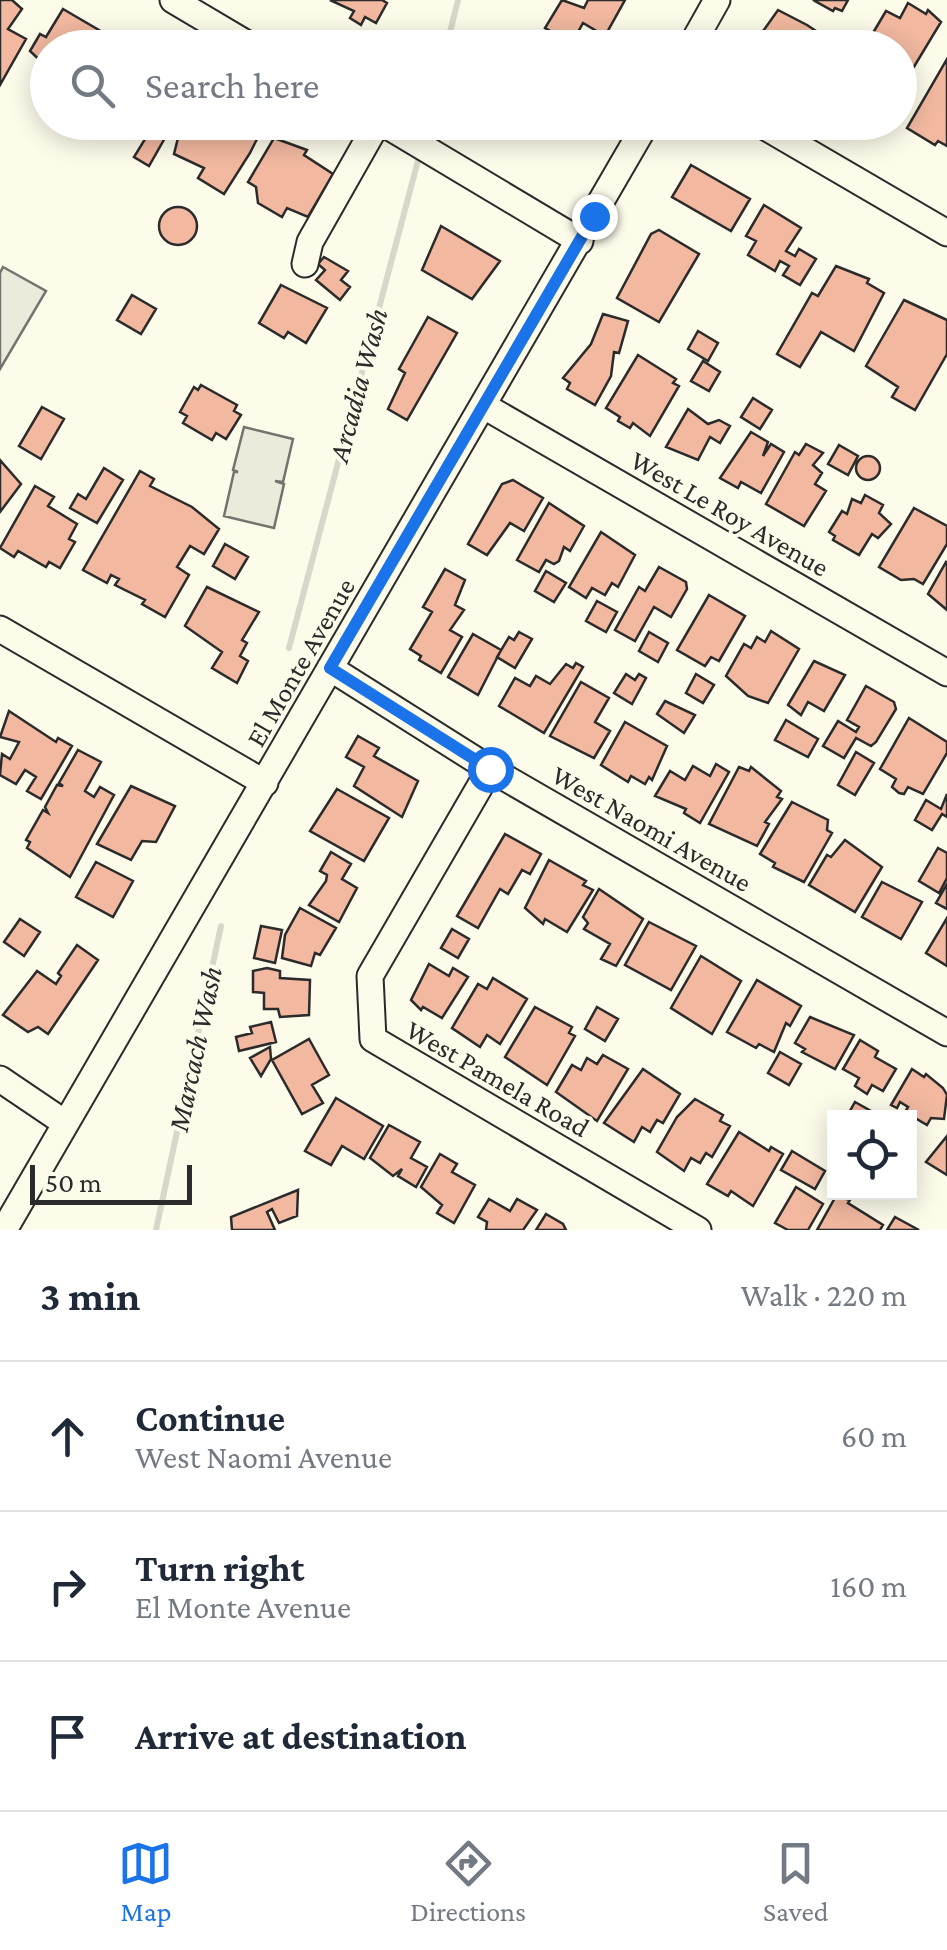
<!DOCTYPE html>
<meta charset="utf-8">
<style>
body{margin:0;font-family:"Crimson Pro",serif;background:#f2f2f3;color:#1f2937}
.controls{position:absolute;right:30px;bottom:30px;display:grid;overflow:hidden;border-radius:0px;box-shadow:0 5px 25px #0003}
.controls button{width:90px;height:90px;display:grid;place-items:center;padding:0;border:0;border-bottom:2px solid #e0e1e3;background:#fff;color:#1f2937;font:50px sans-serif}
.scale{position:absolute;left:30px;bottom:25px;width:162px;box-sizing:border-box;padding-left:10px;border:5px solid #2b2b2b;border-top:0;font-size:28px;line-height:35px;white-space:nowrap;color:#2b2b2b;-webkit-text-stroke:8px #fdfbea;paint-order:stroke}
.stop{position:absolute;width:30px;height:30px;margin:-22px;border:8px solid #1a73e8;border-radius:50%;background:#fff}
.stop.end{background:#1a73e8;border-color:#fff;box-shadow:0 2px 10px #0008}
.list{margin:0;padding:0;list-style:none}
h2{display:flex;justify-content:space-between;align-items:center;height:130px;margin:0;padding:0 40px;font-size:42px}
h2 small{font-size:32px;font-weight:400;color:#747a83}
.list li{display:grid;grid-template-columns:65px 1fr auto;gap:30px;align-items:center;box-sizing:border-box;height:150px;padding:0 40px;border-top:2px solid #e0e1e3}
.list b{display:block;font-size:38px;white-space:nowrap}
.list p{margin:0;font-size:32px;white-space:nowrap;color:#747a83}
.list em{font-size:32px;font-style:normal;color:#747a83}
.icon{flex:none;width:55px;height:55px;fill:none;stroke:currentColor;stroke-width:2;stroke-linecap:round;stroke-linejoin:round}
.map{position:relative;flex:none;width:947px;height:1230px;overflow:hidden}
.search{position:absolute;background:#fff;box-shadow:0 5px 25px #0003;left:30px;right:30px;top:30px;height:110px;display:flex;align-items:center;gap:25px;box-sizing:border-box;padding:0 35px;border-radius:55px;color:#747a83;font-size:38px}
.sheet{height:580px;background:#fff}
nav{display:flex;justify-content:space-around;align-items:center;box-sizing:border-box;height:140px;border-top:2px solid #e0e1e3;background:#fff;font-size:28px;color:#747a83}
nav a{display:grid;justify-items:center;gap:5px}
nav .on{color:#1a73e8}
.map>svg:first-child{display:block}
.green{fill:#ecebdb;stroke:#74746e;stroke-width:2.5}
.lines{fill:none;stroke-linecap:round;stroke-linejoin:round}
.stream{stroke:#d8d7c9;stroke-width:6}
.building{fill:#f2b8a0;stroke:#2b2b2b;stroke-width:2.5}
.minor-casing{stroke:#2b2b2b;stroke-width:29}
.minor{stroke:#fdfbea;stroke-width:25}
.route{stroke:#1a73e8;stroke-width:12}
.labels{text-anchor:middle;stroke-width:8;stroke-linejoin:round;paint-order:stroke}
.street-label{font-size:28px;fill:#2b2b2b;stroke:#fdfbea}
.water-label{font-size:30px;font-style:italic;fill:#2b2b2b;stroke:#fdfbea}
</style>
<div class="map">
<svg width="947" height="1230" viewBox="0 0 947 1230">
<rect width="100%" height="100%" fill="#fdfbea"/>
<path class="green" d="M3,267L46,291L0,369V273Z
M244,427L293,439L283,482L275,481L284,484L274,528L224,516L234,472H238L233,470Z"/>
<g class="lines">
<path class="stream" d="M446,48L458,0
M423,141L428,122
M289,648L420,153
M156,1230L221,926"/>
</g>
<path class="building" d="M0,0H12L22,9L8,29L26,39L0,85Z
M330,0H382L387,3L376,23L365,17L361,25L350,18L354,11Z
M562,0L584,8L588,0H625L605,36L583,23L572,43L545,28Z
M813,0H848L842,11L835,8L833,11Z
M908,3L926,14L928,10L941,22L900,90V48H864L886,11L900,18Z
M63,9L104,33L97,48H48V68L30,51L40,34L46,37Z
M778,10L807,25L842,48H767L756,41Z
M947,59V146L938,141L935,145L907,128Z
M101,122H124L116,135Z
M141,122H174L149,166L134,157L150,131Z
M259,122L264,125L250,153L224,194L198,178L204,168L174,154L182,122Z
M516,122H552L549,127L543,123L536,134Z
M274,138L307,150L304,155L333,174L308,217L287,208L282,217L258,203L256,187L248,182Z
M691,165L750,199L731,231L672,197Z
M764,205L801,228L786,251L795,256L799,249L816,259L800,285L783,275L789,266L780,261L775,271L748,255L756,241L746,236Z
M159 226a19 19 0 1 1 38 0a19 19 0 1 1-38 0Z
M441,226L500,261L472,299L422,270Z
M659,230L699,254L659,322L617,298L651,234Z
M324,257L348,271L341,280L350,287L340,300L316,280L325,270L318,264Z
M836,266L869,279L867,283L884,293L854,351L821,332L800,367L777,354L812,293L818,296Z
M281,285L327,308L306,343L288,332L284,338L259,323Z
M132,295L156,309L141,334L117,320Z
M904,300L947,320V354L915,410L892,397L898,387L866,366Z
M603,314L628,321L619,353L614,352L611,376L595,405L567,389L570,383L563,378L591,344Z
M428,317L457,333L407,420L388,409L405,373L399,369Z
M698,331L718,343L708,361L688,349Z
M638,355L676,379L673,383L679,386L650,436L633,423L630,428L618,421L620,417L606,408Z
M703,361L720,372L709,391L691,381Z
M201,385L237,405L234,411L241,415L226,439L216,433L212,440L183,423L187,416L180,412L194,387L198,390Z
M753,398L772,410L760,429L741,417Z
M42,407L64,419L41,459L19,446Z
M688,409L708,424L719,420L730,426L720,443L710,437L698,460L666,447Z
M751,432L768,442L763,456L771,444L784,452L761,493L741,482L738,488L720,478Z
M806,444L823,453L813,465L822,473L815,484L826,491L804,526L766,504L795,452L799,455Z
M839,445L858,456L848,475L828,464Z
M856 468a12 12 0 1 1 24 0a12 12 0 1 1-24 0Z
M0,460L21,484L0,512Z
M104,468L123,480L97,523L70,508L78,494L86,499Z
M140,471L154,479L150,486L192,507L219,529L204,554L190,546L177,567L189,575L165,617L142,604L145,600L115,585L119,579L111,575L107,583L83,570Z
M513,480L543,498L524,531L510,523L487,555L468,544L502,484Z
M35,486L54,497L48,506L77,524L69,539L75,542L60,568L49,562L46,567L18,551L14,557L0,548Z
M865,495L883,505L879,513L891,524L878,538L872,534L859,555L833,540L835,536L829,532L842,511L847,514L852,499L861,503Z
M549,503L584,526L570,551L564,547L559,561L554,564L546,560L539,572L517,560Z
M914,508L947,526V544L923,584L914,579L901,580L879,567Z
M601,532L635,555L618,587L612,583L605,595L592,588L586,598L569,587Z
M225,544L248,557L235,579L213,566Z
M946,562L947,563V610L928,594Z
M659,567L686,582L687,589L671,617L654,607L635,641L615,630L639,587L645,591Z
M445,569L465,580L455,605L464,610L450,630L462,637L441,673L419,660L421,656L410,649L432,612L423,607Z
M546,571L566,583L554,602L535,591Z
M207,587L259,612L242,640L247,643L240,656L248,661L237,683L212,668L222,652L185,626Z
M709,595L745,616L719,661L711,657L705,666L677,650Z
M597,601L617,612L606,632L586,621Z
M771,631L799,649L768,703L748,696L726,676L744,644L751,648L757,637L765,642Z
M519,632L532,639L515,668L497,657L509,637L514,640Z
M649,632L668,643L658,662L639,651Z
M473,634L501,650L478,695L448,677Z
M814,661L845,675L824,711L808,702L801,715L788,705Z
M576,663L583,667L544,733L499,706L515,678L530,686L536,676L550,684L566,664L573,668Z
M626,674L635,680L639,674L646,678L632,704L614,693Z
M696,674L714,685L703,703L686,693Z
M581,682L609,698L595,722L610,731L594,758L550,736Z
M866,686L894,702L896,709L876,742L871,746L856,738L844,758L823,746L838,721L856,732L859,727L847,720Z
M665,701L695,715L684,733L657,714Z
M9,711L56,742L58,738L72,746L41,799L27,791L36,777L25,770L16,784L0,775L2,754L10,759L19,742L0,737Z
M909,718L947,742V753L923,794L908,787L904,794L899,793L892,787L896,779L880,769Z
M786,720L818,739L808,757L775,740Z
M625,722L667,746L652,780L649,777L645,784L631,776L628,782L601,765Z
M358,736L379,748L374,756L418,781L402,817L354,786L364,767L346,757Z
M78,750L101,762L85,791L94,797L100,787L114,795L70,877L27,848L30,842L26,840L43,810L48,813L45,807L57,785L63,786L59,783Z
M856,752L874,763L855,795L838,785Z
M716,764L729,772L700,823L684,813L686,809L655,796L670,771L685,780L693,766L710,776Z
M739,767L749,771L751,767L781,791L777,797L782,799L765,822L769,824L757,846L709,824Z
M131,786L175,806L156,842L142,841L131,860L97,844Z
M337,789L389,818L364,861L310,831Z
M947,794V817L942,814L932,830L915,820L926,800L941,809Z
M792,802L828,820L827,830L832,833L804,882L773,867L775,863L760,854Z
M505,834L541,854L530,874L522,870L508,894L500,889L478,928L457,916Z
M845,840L882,867L855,912L809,885L827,855L831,857Z
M938,848L947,853V878L939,893L919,881Z
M331,852L351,864L342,879L357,888L339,922L309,905L326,881L327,875L320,871Z
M549,860L586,881L583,885L593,890L567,932L545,919L543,924L525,908Z
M96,862L133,881L113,917L76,897Z
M882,882L922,902L901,939L862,917Z
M947,884V909L936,903Z
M599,889L643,919L616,966L601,959L610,944L584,929L588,923L583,917Z
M300,908L336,928L320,955L315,953L311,966L282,958L285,935Z
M947,918V966L926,953Z
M20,919L40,932L24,956L4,942Z
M649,922L696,946L671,990L625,965Z
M261,926L282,930L275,963L254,958Z
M452,929L469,939L458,958L441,948Z
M77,945L98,960L48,1034L38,1027L28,1032L3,1015L37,971L56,984L61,976L58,973Z
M701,956L741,981L712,1034L671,1008Z
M429,964L449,976L453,968L468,977L442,1018L423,1007L421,1010L411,1000Z
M267,968L280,971V978L310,980L309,1015L280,1017L278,1009H264V993L253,992V971Z
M493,978L527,999L500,1044L487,1035L480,1047L452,1028L478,984L487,989Z
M757,980L801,1006L790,1026L786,1023L774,1052L759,1044L756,1048L727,1032Z
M535,1007L572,1027L569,1033L575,1036L547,1085L505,1057Z
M597,1007L618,1019L605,1041L585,1029Z
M810,1017L854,1035L835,1069L802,1052L805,1049L795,1043Z
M271,1022L276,1042L239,1051L236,1037L252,1033L250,1027Z
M309,1039L329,1075L312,1085L323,1103L302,1114L272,1060Z
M860,1040L878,1051L875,1057L896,1069L883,1091L872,1085L867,1094L855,1086L859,1078L843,1069Z
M270,1047L271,1059L261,1076L250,1058Z
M780,1052L801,1064L789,1085L768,1073Z
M603,1055L628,1069L597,1121L556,1092L572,1065L581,1070L587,1058L597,1064Z
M643,1069L680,1094L663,1123L657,1120L650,1132L642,1127L634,1142L604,1123Z
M912,1069L924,1077L926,1074L943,1088L947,1095L944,1119L931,1118L927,1125L905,1112L908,1107L900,1102L897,1108L891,1105Z
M336,1098L383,1126L364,1159L342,1146L331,1165L305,1151Z
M695,1099L723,1115L720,1121L730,1126L712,1157L706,1153L700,1163L691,1158L684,1171L657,1152L677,1117Z
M855,1102L878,1115L876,1118H846Z
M389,1125L420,1142L411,1158L427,1167L416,1187L398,1176L402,1169L393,1176L370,1158Z
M739,1132L769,1151L771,1147L783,1154L753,1206L731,1191L728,1196L707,1184Z
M947,1136V1175L926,1162Z
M792,1151L825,1171L815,1189L781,1170Z
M440,1154L457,1164L452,1172L475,1185L454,1223L437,1213L442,1205L421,1187Z
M796,1187L823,1204L808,1230H788L775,1223Z
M298,1190L297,1216L279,1223L272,1209L267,1212L275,1230H232L231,1217Z
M836,1196L850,1200L848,1203L883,1225L880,1230H817Z
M489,1199L510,1211L517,1199L537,1210L523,1230H486L487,1222L478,1217Z
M546,1214L563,1224L566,1230H536Z
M895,1217L919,1230H887Z"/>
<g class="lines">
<g class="minor-casing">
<path id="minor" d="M173,0L254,48
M690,48L717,0
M381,122L580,241
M757,122L947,233
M305,264L310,242L378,122
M484,406L947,673
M0,629L265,783
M330,668L490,769L947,1033
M490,769L370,976L373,1039L698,1230
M0,1079L65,1123
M4,1230L647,122"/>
</g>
<use href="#minor" class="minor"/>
</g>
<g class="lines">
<path class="route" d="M490,769L330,668L594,216"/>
</g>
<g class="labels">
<g class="street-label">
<text transform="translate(730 513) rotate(30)" y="10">West Le Roy Avenue</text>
<text transform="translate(300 662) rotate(-60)" y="10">El Monte Avenue</text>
<text transform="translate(652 828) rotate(30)" y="10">West Naomi Avenue</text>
<text transform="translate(498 1078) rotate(30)" y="10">West Pamela Road</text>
</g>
<g class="water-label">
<text transform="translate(358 385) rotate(-75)" y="10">Arcadia Wash</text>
<text transform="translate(195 1049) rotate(-78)" y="10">Marcach Wash</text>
</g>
</g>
</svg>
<div class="controls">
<button><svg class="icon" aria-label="locate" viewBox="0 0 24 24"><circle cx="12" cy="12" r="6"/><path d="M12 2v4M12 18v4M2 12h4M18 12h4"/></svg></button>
</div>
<div class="scale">50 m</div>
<div class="stop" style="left:490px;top:769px"></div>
<div class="stop end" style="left:594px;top:216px"></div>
<div class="search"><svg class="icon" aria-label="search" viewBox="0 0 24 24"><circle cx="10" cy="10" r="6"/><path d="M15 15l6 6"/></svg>Search here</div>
</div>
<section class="sheet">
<h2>3 min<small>Walk · 220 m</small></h2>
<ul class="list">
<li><svg class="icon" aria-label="ahead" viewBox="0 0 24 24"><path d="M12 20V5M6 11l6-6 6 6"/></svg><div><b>Continue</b><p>West Naomi Avenue</p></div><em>60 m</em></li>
<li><svg class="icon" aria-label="right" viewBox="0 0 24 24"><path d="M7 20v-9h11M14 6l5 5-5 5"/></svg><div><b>Turn right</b><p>El Monte Avenue</p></div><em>160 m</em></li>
<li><svg class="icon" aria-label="arrive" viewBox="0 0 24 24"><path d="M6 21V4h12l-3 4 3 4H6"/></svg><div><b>Arrive at destination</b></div></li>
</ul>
</section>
<nav>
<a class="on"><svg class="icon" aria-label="map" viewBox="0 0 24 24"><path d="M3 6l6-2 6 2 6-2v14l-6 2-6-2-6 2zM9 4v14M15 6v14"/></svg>Map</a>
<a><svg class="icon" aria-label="directions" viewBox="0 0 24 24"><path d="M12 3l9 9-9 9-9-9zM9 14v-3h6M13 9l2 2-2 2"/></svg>Directions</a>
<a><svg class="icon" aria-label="saved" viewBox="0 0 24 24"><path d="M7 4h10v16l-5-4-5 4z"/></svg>Saved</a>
</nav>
